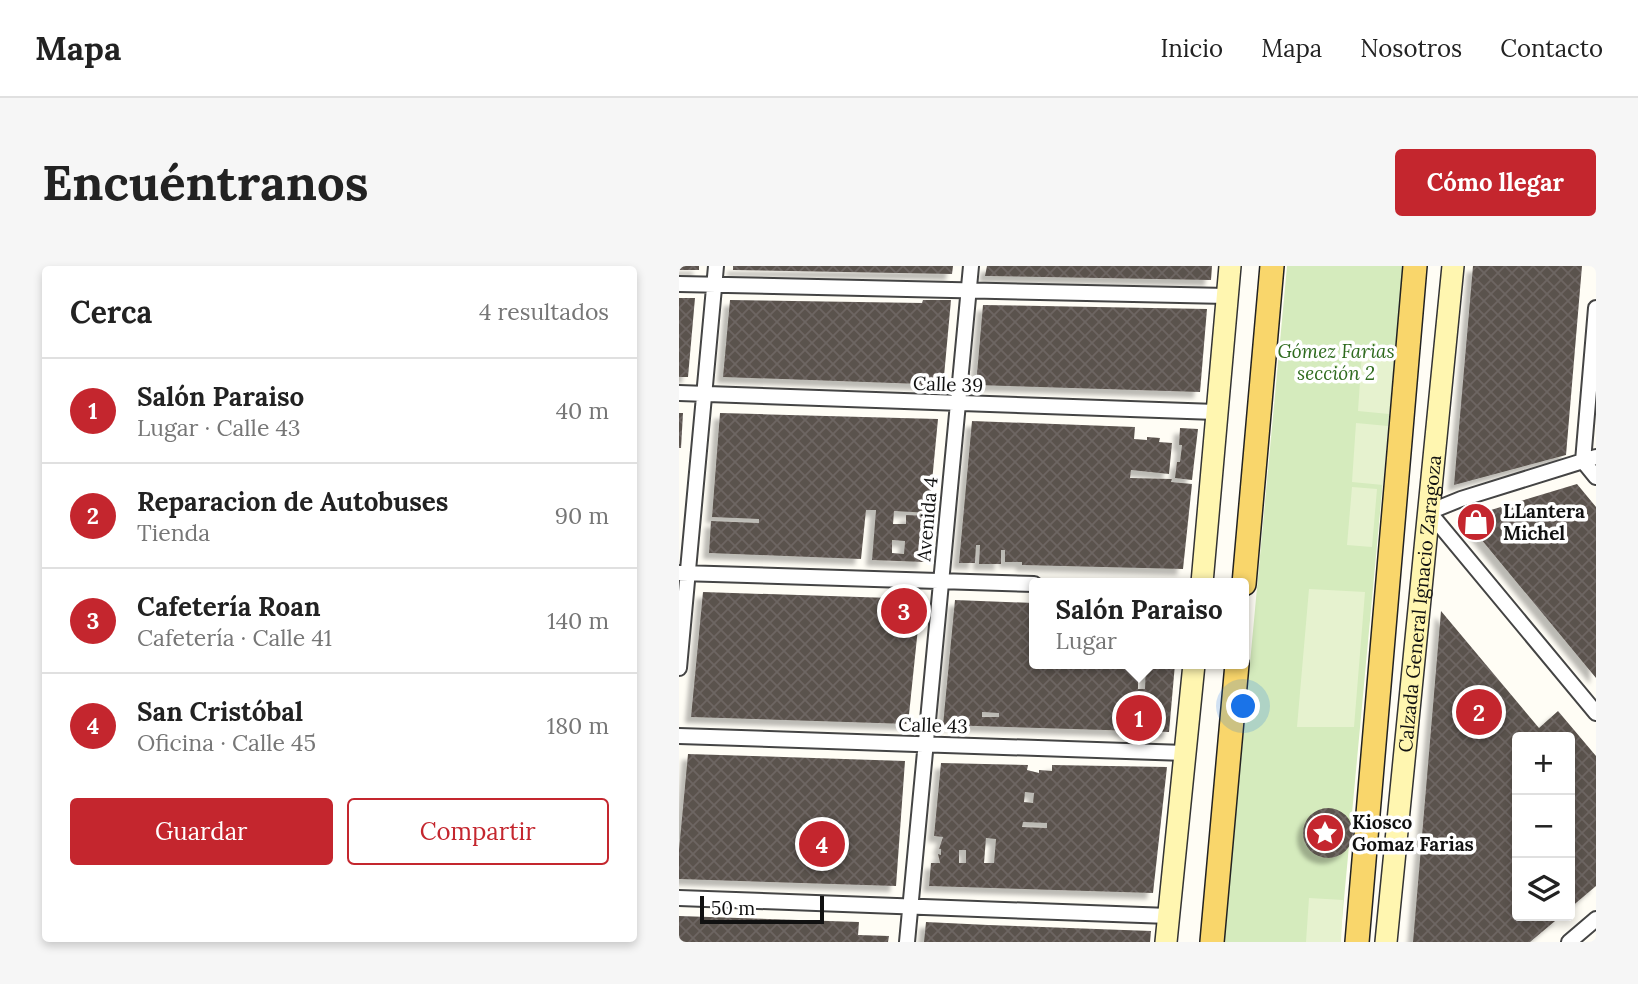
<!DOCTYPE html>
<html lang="es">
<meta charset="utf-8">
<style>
body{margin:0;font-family:Lora,serif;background:#f6f6f6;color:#222}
.controls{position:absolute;right:21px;bottom:21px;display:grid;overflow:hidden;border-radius:7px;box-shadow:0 4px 10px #0003}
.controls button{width:63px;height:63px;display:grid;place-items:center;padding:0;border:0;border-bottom:2px solid #e0e0e0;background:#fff;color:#222;font:35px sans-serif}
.scale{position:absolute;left:21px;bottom:18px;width:124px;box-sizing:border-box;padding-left:7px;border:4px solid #111;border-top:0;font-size:19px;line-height:24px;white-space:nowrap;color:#111;-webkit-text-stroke:5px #fff;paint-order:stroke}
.you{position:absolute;left:565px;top:441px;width:24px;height:24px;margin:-18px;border:5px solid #fff;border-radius:50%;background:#1a73e8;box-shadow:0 0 0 10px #1a73e833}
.badge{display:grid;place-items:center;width:46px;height:46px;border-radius:50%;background:#c4262e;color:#fff;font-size:23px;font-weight:700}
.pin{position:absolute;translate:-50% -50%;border:4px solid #fff;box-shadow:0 2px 7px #0006}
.popup{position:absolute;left:350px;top:312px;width:220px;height:91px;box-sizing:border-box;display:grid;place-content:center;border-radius:7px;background:#fff;filter:drop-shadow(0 2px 5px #0005);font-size:23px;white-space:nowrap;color:#767676}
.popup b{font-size:26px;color:#222}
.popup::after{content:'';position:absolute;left:50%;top:100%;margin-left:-14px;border:14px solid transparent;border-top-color:#fff}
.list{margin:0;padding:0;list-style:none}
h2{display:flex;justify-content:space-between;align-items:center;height:91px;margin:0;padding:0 28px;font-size:30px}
h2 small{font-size:23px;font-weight:400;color:#767676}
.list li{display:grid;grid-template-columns:46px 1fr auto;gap:21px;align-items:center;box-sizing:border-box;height:105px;padding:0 28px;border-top:2px solid #e0e0e0}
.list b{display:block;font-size:26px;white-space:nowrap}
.list p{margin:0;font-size:23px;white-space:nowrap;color:#767676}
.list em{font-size:23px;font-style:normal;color:#767676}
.actions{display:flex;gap:14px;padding:21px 28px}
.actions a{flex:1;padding:16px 0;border:2px solid #c4262e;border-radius:7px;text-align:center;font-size:24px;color:#c4262e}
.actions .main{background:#c4262e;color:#fff}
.icon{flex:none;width:38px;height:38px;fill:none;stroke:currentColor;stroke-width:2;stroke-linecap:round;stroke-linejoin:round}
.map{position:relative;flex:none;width:917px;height:676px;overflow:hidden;border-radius:7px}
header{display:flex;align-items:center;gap:42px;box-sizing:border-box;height:98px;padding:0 35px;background:#fff;border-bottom:2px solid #e0e0e0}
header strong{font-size:33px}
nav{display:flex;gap:38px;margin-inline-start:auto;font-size:24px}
.intro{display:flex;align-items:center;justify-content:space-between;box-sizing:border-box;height:168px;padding:0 42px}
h1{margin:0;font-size:49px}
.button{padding:18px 32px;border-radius:7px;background:#c4262e;color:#fff;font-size:24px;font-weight:700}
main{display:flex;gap:42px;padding:0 42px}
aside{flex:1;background:#fff;border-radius:7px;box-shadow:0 4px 10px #0003}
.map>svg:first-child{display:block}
.green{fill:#d5ebbd}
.pitch{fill:#e6f2cf}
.building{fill:url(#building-cross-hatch);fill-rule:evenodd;filter:url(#shadow)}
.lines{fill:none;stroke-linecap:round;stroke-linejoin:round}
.minor-casing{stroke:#444;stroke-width:18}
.secondary-casing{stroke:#333;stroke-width:24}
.primary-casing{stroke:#222;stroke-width:26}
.minor{stroke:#fff;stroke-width:14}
.secondary{stroke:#fff6b0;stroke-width:21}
.primary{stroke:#f9d66b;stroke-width:23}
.labels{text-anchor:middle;stroke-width:7;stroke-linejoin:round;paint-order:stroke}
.park-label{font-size:19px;font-style:italic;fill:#2f6b1f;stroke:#fff}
.street-label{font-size:19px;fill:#111;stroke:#fff}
.poi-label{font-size:19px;font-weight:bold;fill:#111;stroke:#fff;text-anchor:start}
</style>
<header>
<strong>Mapa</strong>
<nav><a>Inicio</a><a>Mapa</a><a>Nosotros</a><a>Contacto</a></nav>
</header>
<div class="intro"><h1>Encuéntranos</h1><a class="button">Cómo llegar</a></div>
<main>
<aside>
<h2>Cerca<small>4 resultados</small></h2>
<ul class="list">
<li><span class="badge">1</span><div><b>Salón Paraiso</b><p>Lugar · Calle 43</p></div><em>40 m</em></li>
<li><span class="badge">2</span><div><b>Reparacion de Autobuses</b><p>Tienda</p></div><em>90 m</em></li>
<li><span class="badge">3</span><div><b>Cafetería Roan</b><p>Cafetería · Calle 41</p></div><em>140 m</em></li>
<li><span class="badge">4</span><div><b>San Cristóbal</b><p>Oficina · Calle 45</p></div><em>180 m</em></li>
</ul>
<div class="actions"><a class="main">Guardar</a><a>Compartir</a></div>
</aside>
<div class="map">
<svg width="917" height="676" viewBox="0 0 917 676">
<defs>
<pattern id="building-cross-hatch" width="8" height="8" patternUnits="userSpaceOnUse" patternTransform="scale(1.75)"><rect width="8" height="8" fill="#5a524d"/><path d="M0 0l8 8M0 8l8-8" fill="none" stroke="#6d6662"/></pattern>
<filter id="shadow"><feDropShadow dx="-6" dy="6" stdDeviation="2" flood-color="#0004"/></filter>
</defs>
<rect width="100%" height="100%" fill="#fffdf5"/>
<path class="green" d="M608,0H724L661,676H545Z"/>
<path class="pitch" d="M683,86L715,89L710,148L679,145Z
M677,157L709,160L704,219L673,216Z
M673,221L698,223L693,281L668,279Z
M630,323L686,326L675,461H618Z
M630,632L664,634L662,676H627Z"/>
<path class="building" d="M0,0H20V4H0Z
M54,0H274L273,8L54,4Z
M308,0H533L532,14L306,10Z
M794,0H903L887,189L775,219Z
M0,32H16L9,111H0Z
M51,34L243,37L244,34H272L264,121L242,120V118L44,111Z
M304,39L528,43L521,126L297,119Z
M0,147H4L2,182H0Z
M41,147L259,153L250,247L215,245L214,258H227V249L250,250L245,296L193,294L197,244H187L182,293L30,287L32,255L80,257V253L33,251ZM213,274L226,275L225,288L213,287Z
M293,155L456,161L455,173L468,174V171L481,172L480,176L493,177L490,208L452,204L451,212L493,213L492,216L513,218L504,303L343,299V296H326V284H322V298H300L301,279H297L296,297H280Z
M501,162L519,163L513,214L496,212L498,196H501L503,179H500Z
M898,218L917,241V412L792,261V250Z
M24,326L242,333L229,458L12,451Z
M276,334L355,337V398H459V423H466L467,398H496L490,466L264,459ZM303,446L320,447V451H303Z
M762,345L860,462L879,445L917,490V620L891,642V471H838V650H882L851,676H734Z
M9,488L226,495L217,620L0,613V584Z
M262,497L349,499L348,504L360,507V504L373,505V499L488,501L474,627L250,620L252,597H261L259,588L262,589V583H260L264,571L255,570ZM346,526L355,527L354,537L345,536ZM344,556L368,557V562L343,561ZM307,572L317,573L315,597H305ZM280,584H287V597H280Z
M624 567a25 25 0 1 1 50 0a25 25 0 1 1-50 0Z
M0,650L180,656L179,669L210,670L209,676H0Z
M247,656L309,659L472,665L471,676H245Z"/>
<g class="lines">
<g class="minor-casing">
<path id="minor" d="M0,18L548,30
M917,42L904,195L917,211
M0,127L537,146
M917,191L782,233L750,246L917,447
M1,307L355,318
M0,402L37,0
M0,470L506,487
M0,632L490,650
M228,676L292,0
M890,676L917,653"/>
</g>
<g class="secondary-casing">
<g id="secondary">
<path d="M523,317L551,0"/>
<path d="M487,676L515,398"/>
<path id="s1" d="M707,676L774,0"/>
</g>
</g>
<g class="primary-casing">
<path id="primary" d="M565,318L593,0
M533,676L558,398
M678,676L736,0"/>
</g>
<use href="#minor" class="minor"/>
<use href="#secondary" class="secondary"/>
<use href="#primary" class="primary"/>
</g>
<defs>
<g id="shop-disc" transform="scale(2.0125)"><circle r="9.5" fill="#c4262e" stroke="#fff"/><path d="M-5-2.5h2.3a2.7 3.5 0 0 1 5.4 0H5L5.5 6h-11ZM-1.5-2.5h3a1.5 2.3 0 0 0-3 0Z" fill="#fff"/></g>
<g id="sight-disc" transform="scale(2.0125)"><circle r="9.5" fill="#c4262e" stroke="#fff"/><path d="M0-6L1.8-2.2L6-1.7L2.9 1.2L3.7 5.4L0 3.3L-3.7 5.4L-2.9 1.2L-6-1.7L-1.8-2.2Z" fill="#fff"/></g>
</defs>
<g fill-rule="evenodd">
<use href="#shop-disc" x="797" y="256"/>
<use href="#sight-disc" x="646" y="567"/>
</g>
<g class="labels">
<g class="park-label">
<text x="657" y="92">Gómez Farias<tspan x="657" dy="22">sección 2</tspan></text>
</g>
<g class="street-label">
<text transform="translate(269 118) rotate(2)" y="7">Calle 39</text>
<text transform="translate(248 253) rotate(-85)" y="7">Avenida 4</text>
<text dy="7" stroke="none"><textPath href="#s1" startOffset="340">Calzada General Ignacio Zaragoza</textPath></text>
<text transform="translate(254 459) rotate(2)" y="7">Calle 43</text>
</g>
<g class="poi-label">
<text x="824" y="252">LLantera<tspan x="824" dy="22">Michel</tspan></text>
<text x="673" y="563">Kiosco<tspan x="673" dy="22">Gomaz Farias</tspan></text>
</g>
</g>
</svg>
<div class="controls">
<button>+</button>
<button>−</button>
<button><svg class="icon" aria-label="layers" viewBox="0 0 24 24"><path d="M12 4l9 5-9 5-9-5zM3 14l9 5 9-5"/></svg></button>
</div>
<div class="scale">50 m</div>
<div class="you"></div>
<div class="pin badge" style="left:460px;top:452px">1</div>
<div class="popup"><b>Salón Paraiso</b>Lugar</div>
<div class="pin badge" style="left:800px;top:446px">2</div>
<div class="pin badge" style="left:225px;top:345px">3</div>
<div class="pin badge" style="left:143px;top:578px">4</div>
</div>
</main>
